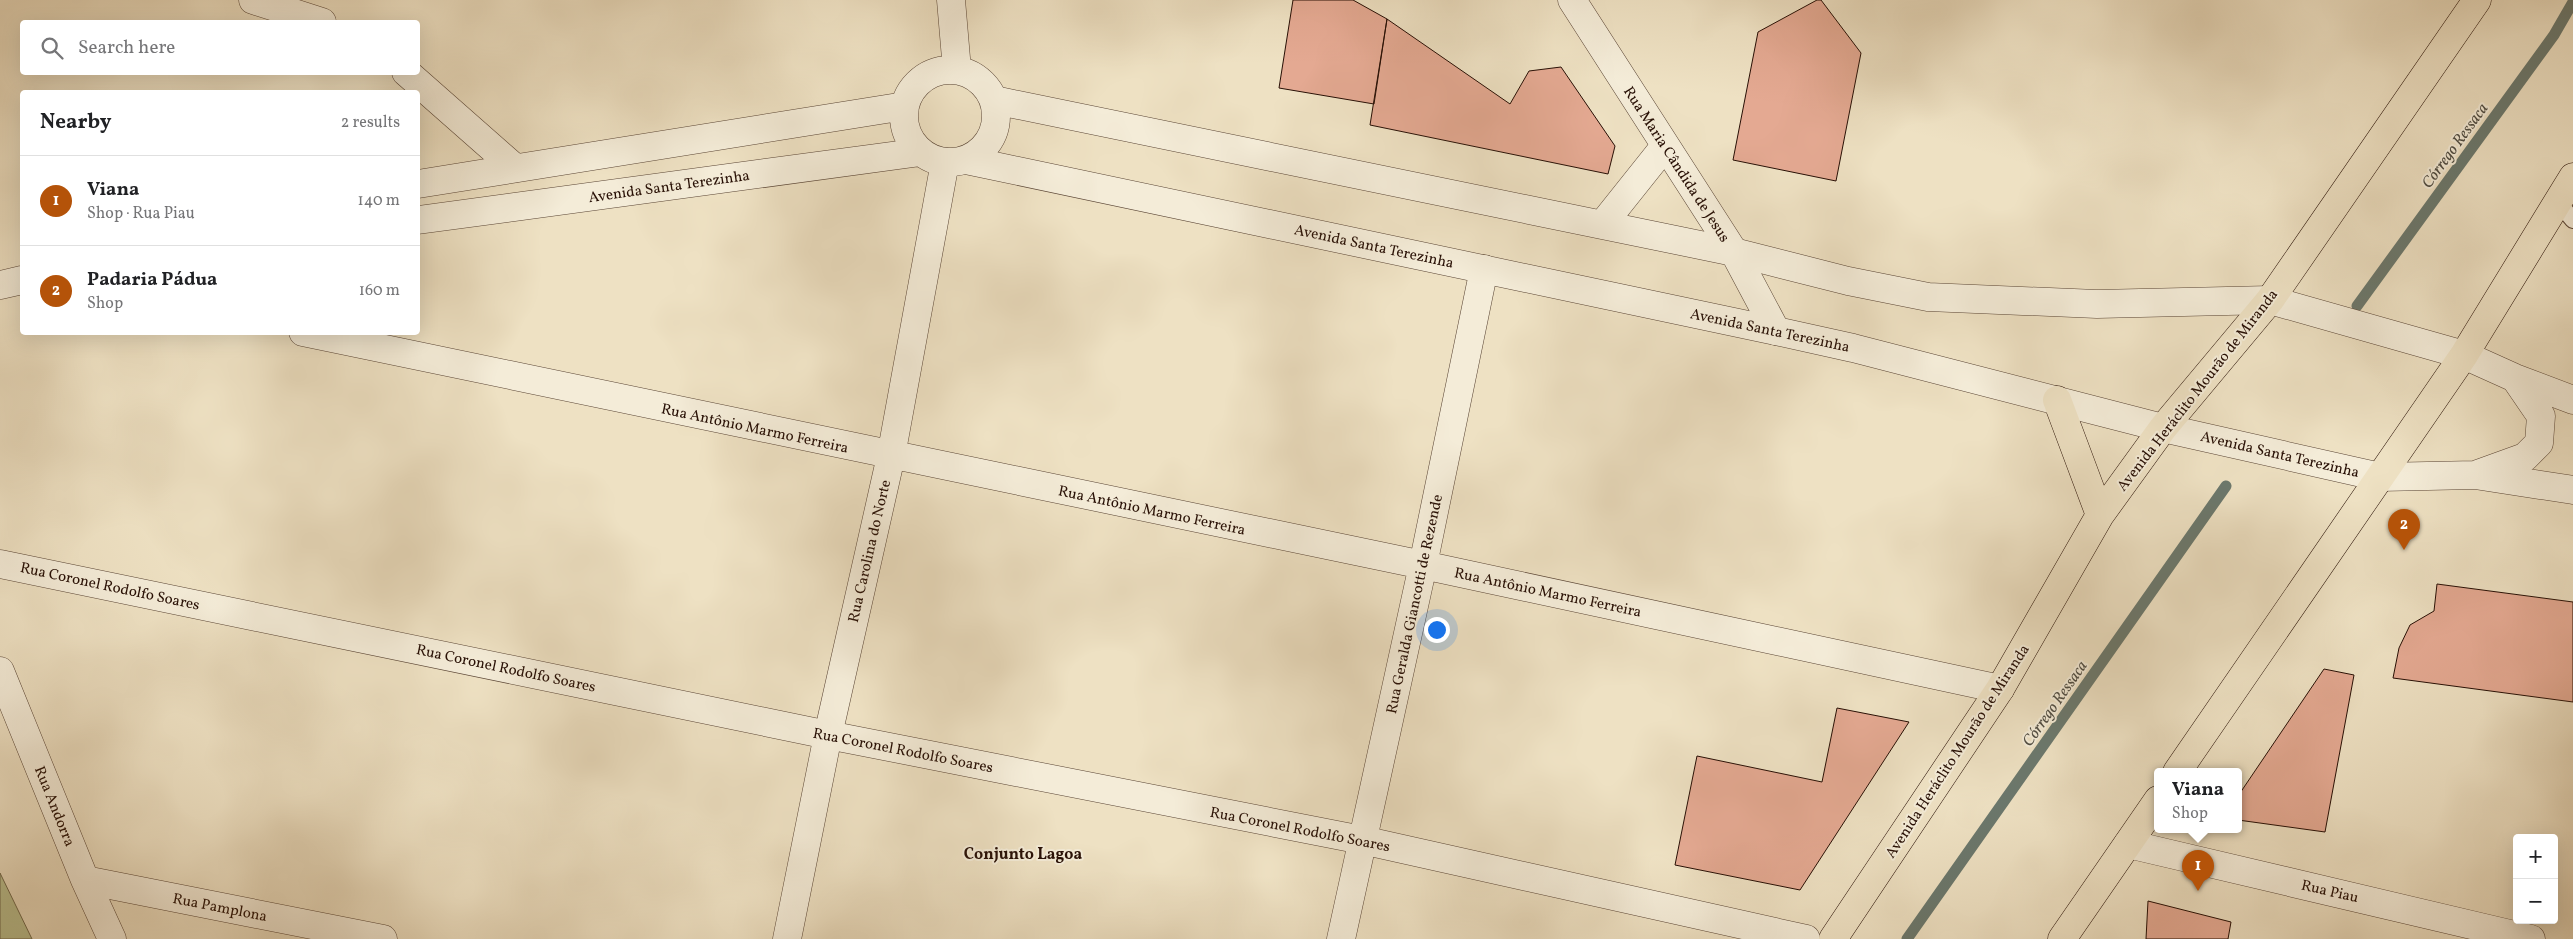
<!DOCTYPE html>
<meta charset="utf-8">
<style>
body{margin:0;font-family:Vollkorn,serif;background:#f2f2f2;color:#202124}
.controls{position:absolute;right:15px;bottom:15px;display:grid;overflow:hidden;border-radius:5px;box-shadow:0 5px 20px #0002}
.controls button{width:45px;height:45px;display:grid;place-items:center;padding:0;border:0;border-bottom:1px solid #e0e0e0;background:#fff;color:#202124;font:25px sans-serif}
.you{position:absolute;left:1436px;top:629px;width:18px;height:18px;margin:-12px;border:4px solid #fff;border-radius:50%;background:#1a73e8;box-shadow:0 0 0 8px #1a73e833}
.badge{display:grid;place-items:center;width:32px;height:32px;border-radius:50%;background:#b45309;color:#fff;font-size:16px;font-weight:700}
.pin{position:absolute;translate:-50% -41px;filter:drop-shadow(0 1px 2px #0008)}
.pin::after{content:'';position:absolute;top:26px;width:18px;height:15px;background:inherit;clip-path:polygon(0 0,100% 0,50% 100%)}
.popup{position:absolute;left:2154px;top:768px;width:88px;height:65px;box-sizing:border-box;display:grid;place-content:center;border-radius:5px;background:#fff;filter:drop-shadow(0 1px 4px #0005);font-size:16px;white-space:nowrap;color:#757577}
.popup b{font-size:19px;color:#202124}
.popup::after{content:'';position:absolute;left:50%;top:100%;margin-left:-10px;border:10px solid transparent;border-top-color:#fff}
.list{margin:0;padding:0;list-style:none}
h2{display:flex;justify-content:space-between;align-items:center;height:65px;margin:0;padding:0 20px;font-size:21px}
h2 small{font-size:16px;font-weight:400;color:#757577}
.list li{display:grid;grid-template-columns:32px 1fr auto;gap:15px;align-items:center;box-sizing:border-box;height:90px;padding:0 20px;border-top:1px solid #e0e0e0}
.list b{display:block;font-size:19px;white-space:nowrap}
.list p{margin:0;font-size:16px;white-space:nowrap;color:#757577}
.list em{font-size:16px;font-style:normal;color:#757577}
.icon{flex:none;width:28px;height:28px;fill:none;stroke:currentColor;stroke-width:2;stroke-linecap:round;stroke-linejoin:round}
.map{position:relative;flex:none;width:2573px;height:939px;overflow:hidden}
.search{position:absolute;background:#fff;box-shadow:0 5px 20px #0002;left:20px;top:20px;width:400px;height:55px;display:flex;align-items:center;gap:12px;box-sizing:border-box;padding:0 18px;border-radius:5px;color:#757577;font-size:19px}
.panel{position:absolute;background:#fff;box-shadow:0 5px 20px #0002;left:20px;top:90px;width:400px;height:245px;border-radius:5px}
.map>svg:first-child{display:block}
.green{fill:#bbc292;stroke:#71684c}
.lines{fill:none;stroke-linecap:round;stroke-linejoin:round}
.stream{stroke:#6b786d;stroke-width:11}
.building{fill:#e4a992;stroke:#270f05}
.service-casing{stroke:#594434;stroke-width:18}
.minor-casing{stroke:#594434;stroke-width:29}
.tertiary-casing{stroke:#594434;stroke-width:29}
.primary-casing{stroke:#270f05;stroke-width:29}
.service{stroke:#f4ecd8;stroke-width:16}
.minor{stroke:#f4ecd8;stroke-width:28}
.tertiary{stroke:#f4ecd8;stroke-width:28}
.primary{stroke:#eee1c3;stroke-width:28}
.labels{text-anchor:middle;stroke-width:4;stroke-linejoin:round;paint-order:stroke}
.street-label{font-size:15px;fill:#270f05;stroke:#f4ecd8}
.water-label{font-size:16px;font-style:italic;fill:#4f4c42;stroke:#f4ecd8}
.neighbourhood-label{font-size:16px;font-weight:bold;fill:#270f05;stroke:#f4ecd8}
</style>
<div class="map">
<svg width="2573" height="939" viewBox="0 0 2573 939">
<rect width="100%" height="100%" fill="#eee1c3"/>
<filter id="stains"><feTurbulence type="fractalNoise" baseFrequency=".004" numOctaves="4"/><feColorMatrix values="0 0 0 0 .2 0 0 0 0 .09 0 0 0 0 .02 0 0 0 .5 -.17"/></filter>
<radialGradient id="worn" r=".72"><stop offset=".6" stop-color="#630" stop-opacity="0"/><stop offset="1" stop-color="#630" stop-opacity=".3"/></radialGradient>
<path class="green" d="M0,873L32,939H0Z"/>
<g class="lines">
<path class="stream" d="M2357,306L2554,35L2573,2
M1907,939L2226,486"/>
</g>
<path class="building" d="M1293,0H1353L1387,19L1374,104L1279,88Z
M1817,0H1821L1861,53L1836,181L1733,160L1758,32Z
M1387,19L1510,104L1529,71L1561,67L1615,146L1608,174L1370,125Z
M2437,584L2573,602V702L2393,678L2399,648L2410,625L2434,611Z
M2324,669L2354,675L2325,832L2238,820V796Z
M1837,708L1909,722L1800,890L1675,865L1697,756L1822,782Z
M2148,901L2231,922L2228,939H2146Z"/>
<g class="lines">
<g class="service-casing">
<path id="service" d="M2558,202L2573,220"/>
</g>
<g class="minor-casing">
<path id="minor" d="M253,0L322,22
M1572,0L1734,252L1776,331
M406,72L515,168
M303,332L1423,565L2000,689
M0,564L828,735L1362,840L1806,939
M0,671L85,880L112,939
M2128,844L2531,939
M85,880L383,939
M787,939L828,735L891,456L945,162
M1341,939L1423,565L1484,269"/>
</g>
<g class="tertiary-casing">
<path id="tertiary" d="M951,0L957,70
M904 116a46 46 0 1 1 92 0a46 46 0 1 1-92 0Z
M994,100L1734,252L1848,281L1928,297L2097,304L2270,300L2464,355L2515,378L2573,400
M966,160L1776,331L1853,348L2163,428L2380,477L2475,475L2573,490
M418,184L905,106
M418,220L921,152
M1602,225L1665,146
M0,285L22,280
M2478,474L2525,457L2539,443L2541,416L2515,378"/>
</g>
<g class="primary-casing">
<path id="primary" d="M2057,400L2100,515
M2177,772L2464,355L2573,177
M1833,939L2000,689L2100,515L2163,428L2270,300L2477,0
M2062,939L2158,800"/>
</g>
<use href="#service" class="service"/>
<use href="#minor" class="minor"/>
<use href="#tertiary" class="tertiary"/>
<use href="#primary" class="primary"/>
</g>
<g class="labels">
<g class="street-label">
<text transform="translate(1677 164) rotate(57)" y="5">Rua Maria Cândida de Jesus</text>
<text transform="translate(669 186) rotate(-8)" y="5">Avenida Santa Terezinha</text>
<text transform="translate(1374 246) rotate(12)" y="5">Avenida Santa Terezinha</text>
<text transform="translate(1770 330) rotate(12)" y="5">Avenida Santa Terezinha</text>
<text transform="translate(2197 390) rotate(-52)" y="5">Avenida Heráclito Mourão de Miranda</text>
<text transform="translate(755 428) rotate(12)" y="5">Rua Antônio Marmo Ferreira</text>
<text transform="translate(2280 454) rotate(13)" y="5">Avenida Santa Terezinha</text>
<text transform="translate(1152 510) rotate(12)" y="5">Rua Antônio Marmo Ferreira</text>
<text transform="translate(869 551) rotate(-77)" y="5">Rua Carolina do Norte</text>
<text transform="translate(110 586) rotate(12)" y="5">Rua Coronel Rodolfo Soares</text>
<text transform="translate(1548 592) rotate(12)" y="5">Rua Antônio Marmo Ferreira</text>
<text transform="translate(1414 604) rotate(-78)" y="5">Rua Geralda Giancotti de Rezende</text>
<text transform="translate(506 668) rotate(12)" y="5">Rua Coronel Rodolfo Soares</text>
<text transform="translate(903 750) rotate(11)" y="5">Rua Coronel Rodolfo Soares</text>
<text transform="translate(1957 751) rotate(-57)" y="5">Avenida Heráclito Mourão de Miranda</text>
<text transform="translate(55 806) rotate(68)" y="5">Rua Andorra</text>
<text transform="translate(1300 829) rotate(11)" y="5">Rua Coronel Rodolfo Soares</text>
<text transform="translate(2330 891) rotate(13)" y="5">Rua Piau</text>
<text transform="translate(220 907) rotate(11)" y="5">Rua Pamplona</text>
</g>
<g class="water-label">
<text transform="translate(2454 145) rotate(-54)" y="6">Córrego Ressaca</text>
<text transform="translate(2054 703) rotate(-55)" y="6">Córrego Ressaca</text>
</g>
<g class="neighbourhood-label">
<text x="1023" y="859">Conjunto Lagoa</text>
</g>
</g>
<rect width="100%" height="100%" filter="url(#stains)"/>
<rect width="100%" height="100%" fill="url(#worn)"/>
</svg>
<div class="controls">
<button>+</button>
<button>−</button>
</div>
<div class="you"></div>
<div class="pin badge" style="left:2198px;top:891px">1</div>
<div class="popup"><b>Viana</b>Shop</div>
<div class="pin badge" style="left:2404px;top:550px">2</div>
<div class="search"><svg class="icon" aria-label="search" viewBox="0 0 24 24"><circle cx="10" cy="10" r="6"/><path d="M15 15l6 6"/></svg>Search here</div>
<section class="panel">
<h2>Nearby<small>2 results</small></h2>
<ul class="list">
<li><span class="badge">1</span><div><b>Viana</b><p>Shop · Rua Piau</p></div><em>140 m</em></li>
<li><span class="badge">2</span><div><b>Padaria Pádua</b><p>Shop</p></div><em>160 m</em></li>
</ul>
</section>
</div>
